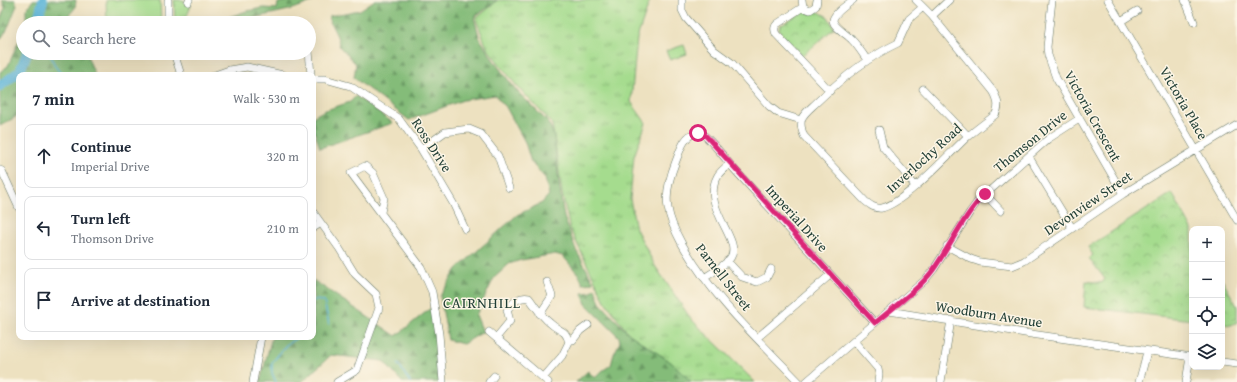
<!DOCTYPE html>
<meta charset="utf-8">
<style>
body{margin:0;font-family:"Gentium Book Plus",serif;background:#f6f6f7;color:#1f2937}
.controls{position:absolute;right:12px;bottom:12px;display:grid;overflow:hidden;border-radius:8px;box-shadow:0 4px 16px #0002}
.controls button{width:36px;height:36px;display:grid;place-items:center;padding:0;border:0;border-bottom:1px solid #e0e1e3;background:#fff;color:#1f2937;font:20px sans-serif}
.stop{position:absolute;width:12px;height:12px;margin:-9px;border:3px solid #db2777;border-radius:50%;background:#fff}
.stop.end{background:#db2777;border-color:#fff;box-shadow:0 1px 4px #0008}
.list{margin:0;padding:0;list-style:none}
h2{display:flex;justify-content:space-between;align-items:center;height:52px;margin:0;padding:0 16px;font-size:17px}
h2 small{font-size:13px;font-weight:400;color:#747a83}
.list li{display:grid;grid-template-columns:26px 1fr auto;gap:12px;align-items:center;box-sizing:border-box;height:64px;margin:0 8px 8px;padding:0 8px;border:1px solid #e0e1e3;border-radius:8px}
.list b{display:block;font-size:15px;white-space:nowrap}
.list p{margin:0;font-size:13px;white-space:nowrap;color:#747a83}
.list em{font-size:13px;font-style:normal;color:#747a83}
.icon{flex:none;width:22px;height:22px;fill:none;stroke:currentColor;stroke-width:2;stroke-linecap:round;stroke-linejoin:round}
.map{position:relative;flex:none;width:1237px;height:382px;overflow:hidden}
.search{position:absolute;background:#fff;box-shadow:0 4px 16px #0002;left:16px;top:16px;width:300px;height:44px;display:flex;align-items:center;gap:10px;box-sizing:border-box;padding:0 14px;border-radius:22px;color:#747a83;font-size:15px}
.panel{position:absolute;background:#fff;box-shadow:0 4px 16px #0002;left:16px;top:72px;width:300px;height:268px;border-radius:8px}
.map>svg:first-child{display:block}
.grass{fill:url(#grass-tufts);stroke:#628c61}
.forest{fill:url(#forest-firs);stroke:#527c56}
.park{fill:url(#park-crowns);stroke:#628c61}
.garden{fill:#a5dc8e;stroke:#628c61}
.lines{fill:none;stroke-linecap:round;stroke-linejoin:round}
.stream{stroke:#5ab4d8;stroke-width:1.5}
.river{stroke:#5ab4d8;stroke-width:10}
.minor-casing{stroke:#677665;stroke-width:8}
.minor{stroke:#fff;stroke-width:7}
.route{stroke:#db2777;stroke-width:5}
.labels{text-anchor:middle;stroke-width:3;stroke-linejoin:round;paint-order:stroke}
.street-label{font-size:14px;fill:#1f3d34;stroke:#fcf5e5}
.neighbourhood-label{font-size:15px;letter-spacing:1px;fill:#1f3d34;stroke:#fcf5e5}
</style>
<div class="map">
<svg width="1237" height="382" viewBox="0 0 1237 382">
<defs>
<pattern id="grass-tufts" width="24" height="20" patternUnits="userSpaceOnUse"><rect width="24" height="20" fill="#a5dc8e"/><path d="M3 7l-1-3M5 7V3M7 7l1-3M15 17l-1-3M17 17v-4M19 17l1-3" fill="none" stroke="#86b475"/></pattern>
<pattern id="forest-firs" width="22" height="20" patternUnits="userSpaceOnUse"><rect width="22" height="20" fill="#84bc79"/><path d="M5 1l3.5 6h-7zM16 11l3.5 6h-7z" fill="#6b9a64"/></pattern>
<pattern id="park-crowns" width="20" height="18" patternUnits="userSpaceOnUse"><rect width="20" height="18" fill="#a5dc8e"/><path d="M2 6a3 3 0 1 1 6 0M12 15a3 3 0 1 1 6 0" fill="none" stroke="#86b475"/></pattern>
</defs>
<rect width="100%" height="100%" fill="#fcf5e5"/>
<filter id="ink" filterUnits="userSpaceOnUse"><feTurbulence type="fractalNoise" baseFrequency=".025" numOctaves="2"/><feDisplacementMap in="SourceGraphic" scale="8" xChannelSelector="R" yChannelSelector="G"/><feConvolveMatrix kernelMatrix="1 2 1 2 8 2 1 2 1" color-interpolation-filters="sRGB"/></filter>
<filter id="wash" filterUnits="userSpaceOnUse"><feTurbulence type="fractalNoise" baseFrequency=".012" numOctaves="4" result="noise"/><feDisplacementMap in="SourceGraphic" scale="16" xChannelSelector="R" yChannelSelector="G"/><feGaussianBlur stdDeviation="0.9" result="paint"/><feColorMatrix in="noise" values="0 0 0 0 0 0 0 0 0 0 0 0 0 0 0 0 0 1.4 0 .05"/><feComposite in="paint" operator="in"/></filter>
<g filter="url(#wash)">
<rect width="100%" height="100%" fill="#ede1c0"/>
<path class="grass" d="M174,0H184V2L191,6L184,23H175Z
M498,0H650L637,38L631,102L646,123L634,156L630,199L636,229L655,266L691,319L755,382H692L672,363L628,333L605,301L570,229L562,193L552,123L516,85L487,48L476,19Z"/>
<path class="forest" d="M2,0H15L17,5L7,30L0,40V20L5,8Z
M33,0H76L75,8L62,23H26V10Z
M293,0H317L293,9L232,23H210L247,11L263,8L277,9L278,3Z
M375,0H497L474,18L480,39L496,64L516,90L549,123L554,136L559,184L564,217L576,250L593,281V283L583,284L579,275L563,256L555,254L521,260L509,264L494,278L476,315L483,332L463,344L448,340L440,296L457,269L517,215L542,203L549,195L545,178L531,162L525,142L506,107L495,95L463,100L409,120L354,78L356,64L340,47L337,36L331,24L329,16L360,10Z
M23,31V53H86L95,75H19V115L0,126V72L8,66Z
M356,96L393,123L320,148L313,127V117L323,111L350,102Z
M313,280L396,336L431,308L438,352L439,382H402L383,361L331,355L302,382H260L272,337H313Z
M595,288L600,303L628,333L672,363L692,382H576L588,371L595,378L602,371L611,365L614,354L620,342L619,337L586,304L582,293L592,292Z"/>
<path class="park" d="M817,11L828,17L834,28L802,56L781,33L779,30L780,25L803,12L809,13Z
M1172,193L1192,229V320L1084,307L1086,281L1102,283L1105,279L1089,258L1093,255L1088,247Z
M1222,280L1237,306V322L1231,325L1222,324Z"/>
<path class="garden" d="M106,0H160L161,23H107Z
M684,45L687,54L670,60L666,51Z"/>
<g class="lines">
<path class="stream" d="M50,53L55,66L62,75
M313,300L324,301L329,324
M398,364L410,382
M276,382L272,373V363L286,345L298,337"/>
<path class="river" d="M37,23L43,0
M0,86L20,71L27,53"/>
</g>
</g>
<g filter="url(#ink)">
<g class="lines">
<g class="minor-casing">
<path id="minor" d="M682,0V10L686,18L714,50L732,63L769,106L778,113L801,120
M802,0L803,7L810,10L816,6L817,0
M853,0C848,4 834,13 833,20C833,27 848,35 852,40C858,46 862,53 867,60
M916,0L932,16L993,91C998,99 1000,107 995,115C985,123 975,130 966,138C948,155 904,203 882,208C875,209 870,205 865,201L804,136C802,131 800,123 802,118C805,112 812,107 817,102C841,79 868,57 898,43L909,19L923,7
M1052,0L1047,47L1048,55L1056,78L1123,194
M1108,0L1237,220
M1185,0L1194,22
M188,2L189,0
M803,7L777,24C774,27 774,30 776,34L830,91
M932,16L949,0
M1121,21L1137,11
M168,23V0
M309,51L311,75
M174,53L181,75
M215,75L229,70L247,67L283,75
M313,79H325L350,86L399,119L421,149L453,203L465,229
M923,89L968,136
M879,130L883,147L909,178L915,186
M421,149L445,132L469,129L481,134L498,156L509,188
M1029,157L1072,228
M0,170L2,171L19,208
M985,194L1001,211
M313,212L339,248L355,274L376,294L379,308L357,370L337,382
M381,212L384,198L373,173L365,166L351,173L421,267L432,292L439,334L443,382
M313,228L321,223
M947,246L971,259L980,262L1012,266L1024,261L1123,194L1237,125
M727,261L742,277L757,282L767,277L771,269
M704,278C712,273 727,264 731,257C742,239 701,208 717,177C719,172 725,168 729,164
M889,311L1031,334L1192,357
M540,314L552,296L547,282
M489,332L548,382
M496,338L510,321L507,310C513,302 519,296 529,298C536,307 541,316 550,323C559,332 565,328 569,342L562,356L543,378
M757,338L830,275
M569,340H573L580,331L588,325
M854,341L878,369L879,374L878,382
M1222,362L1237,364
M253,382L261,337
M489,382L494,376
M799,382C758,339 712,297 682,244C676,233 670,221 668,208C665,192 670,176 676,161C680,151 684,135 696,133C698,133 700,133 702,134C709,137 728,162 734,169C781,221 828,272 875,323
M806,382L925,280L934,269L970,212L978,201L1048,139L1079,119
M941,382L951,320
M1139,382L1144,364L1147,351
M1186,382L1190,357"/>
</g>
<use href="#minor" class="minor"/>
</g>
</g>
<g class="lines" filter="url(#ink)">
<path class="route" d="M698,133L706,136L875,323C893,308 920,288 933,270C951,245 963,216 985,194"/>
</g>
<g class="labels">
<g class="street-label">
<text transform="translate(1184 103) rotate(60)" y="5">Victoria Place</text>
<text transform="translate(1093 116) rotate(61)" y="5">Victoria Crescent</text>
<text transform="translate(1030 141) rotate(-39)" y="5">Thomson Drive</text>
<text transform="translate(432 145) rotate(57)" y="5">Ross Drive</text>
<text transform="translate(924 158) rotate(-42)" y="5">Inverlochy Road</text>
<text transform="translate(1088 203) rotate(-34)" y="5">Devonview Street</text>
<text transform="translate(797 218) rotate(48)" y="5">Imperial Drive</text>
<text transform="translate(724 277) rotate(52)" y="5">Parnell Street</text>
<text transform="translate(989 314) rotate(9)" y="5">Woodburn Avenue</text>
</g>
<g class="neighbourhood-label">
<text x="482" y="308">CAIRNHILL</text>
</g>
</g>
</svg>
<div class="controls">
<button>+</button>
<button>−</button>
<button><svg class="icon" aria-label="locate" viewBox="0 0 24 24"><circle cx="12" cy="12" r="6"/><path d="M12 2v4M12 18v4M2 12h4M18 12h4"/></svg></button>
<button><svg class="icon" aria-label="layers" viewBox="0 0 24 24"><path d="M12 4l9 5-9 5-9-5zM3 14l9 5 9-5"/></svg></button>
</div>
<div class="stop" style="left:698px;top:133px"></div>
<div class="stop end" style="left:985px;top:194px"></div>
<div class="search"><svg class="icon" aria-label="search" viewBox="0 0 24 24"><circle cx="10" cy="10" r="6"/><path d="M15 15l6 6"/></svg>Search here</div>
<section class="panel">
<h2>7 min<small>Walk · 530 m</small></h2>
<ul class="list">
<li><svg class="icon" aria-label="ahead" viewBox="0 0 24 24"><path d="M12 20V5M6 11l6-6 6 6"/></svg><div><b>Continue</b><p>Imperial Drive</p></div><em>320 m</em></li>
<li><svg class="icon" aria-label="left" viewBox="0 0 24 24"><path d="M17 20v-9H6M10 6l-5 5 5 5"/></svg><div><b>Turn left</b><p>Thomson Drive</p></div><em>210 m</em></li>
<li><svg class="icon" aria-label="arrive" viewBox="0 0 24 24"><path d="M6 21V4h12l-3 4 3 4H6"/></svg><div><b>Arrive at destination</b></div></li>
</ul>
</section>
</div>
